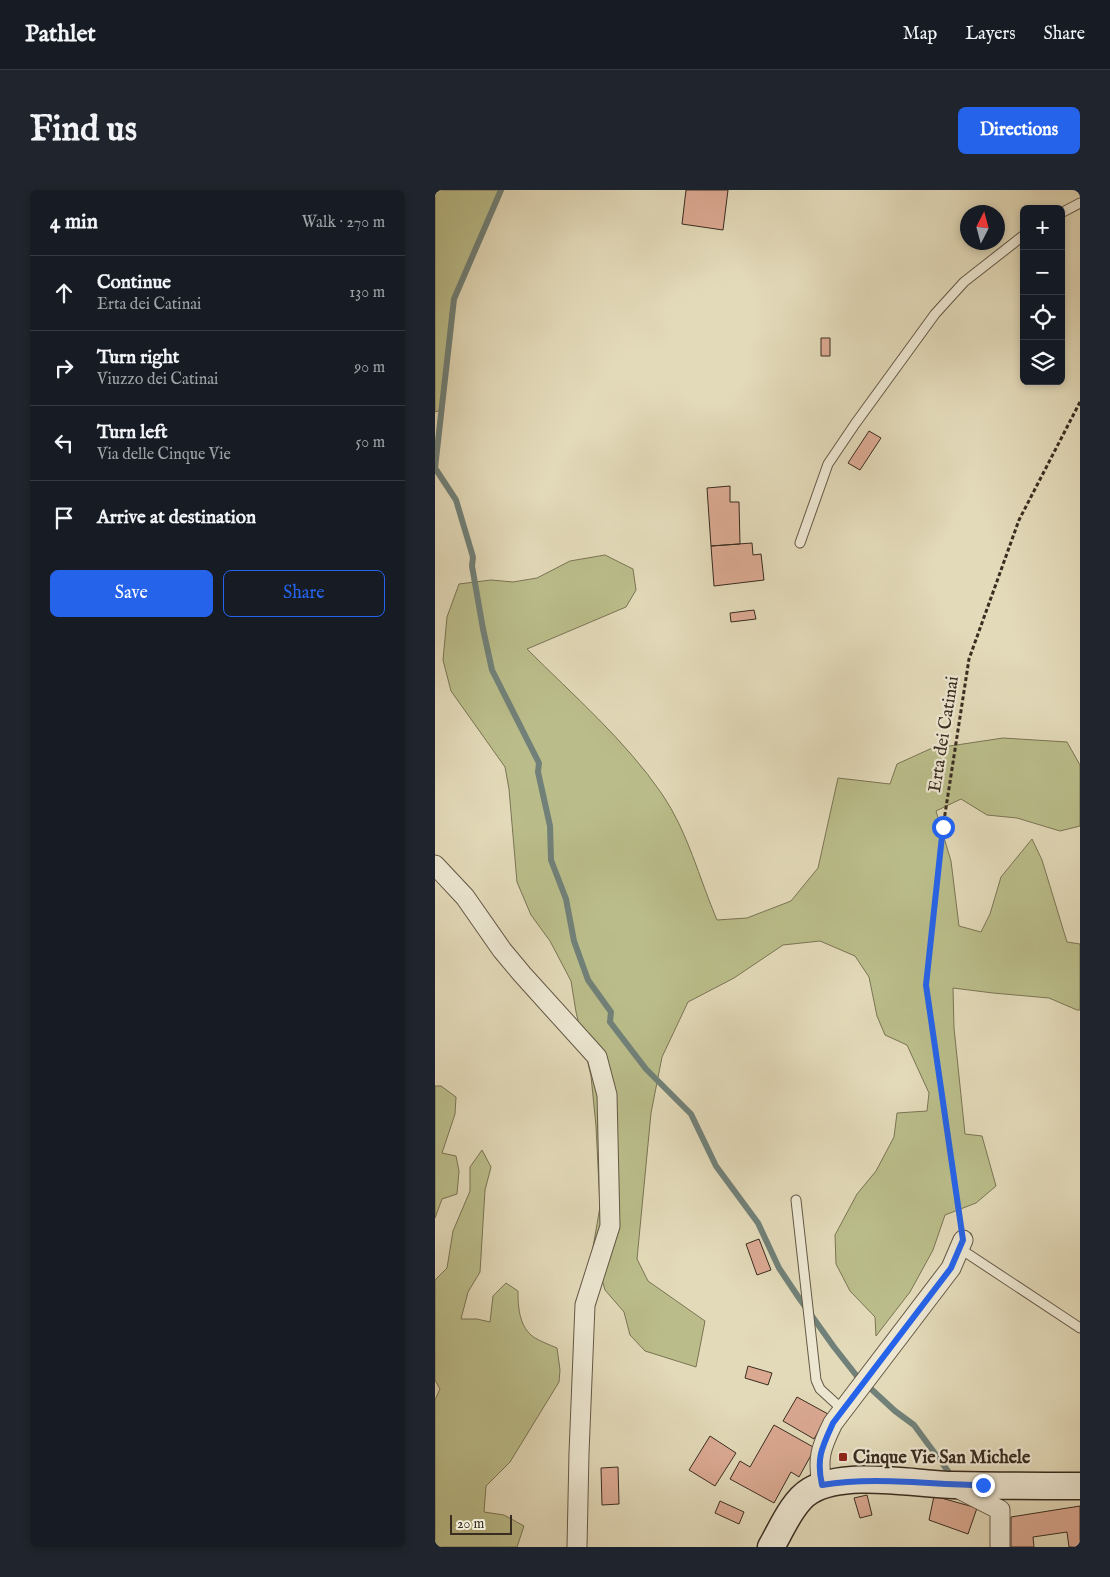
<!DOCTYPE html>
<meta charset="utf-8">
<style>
body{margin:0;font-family:"IM FELL English",serif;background:#20242c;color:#f1f3f6}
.controls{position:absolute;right:15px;top:15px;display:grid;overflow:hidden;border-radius:8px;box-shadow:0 2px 8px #0003}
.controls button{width:45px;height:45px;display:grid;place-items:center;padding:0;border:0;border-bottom:1px solid #363941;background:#171b24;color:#f1f3f6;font:25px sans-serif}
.compass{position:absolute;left:525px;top:15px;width:45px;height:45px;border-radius:50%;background:#171b24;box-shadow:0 2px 8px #0003;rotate:6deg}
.scale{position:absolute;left:15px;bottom:12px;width:62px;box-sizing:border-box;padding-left:5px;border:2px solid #392c20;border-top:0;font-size:14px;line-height:18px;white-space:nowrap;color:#392c20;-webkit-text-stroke:4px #ede7d2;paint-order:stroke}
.stop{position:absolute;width:15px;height:15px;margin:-11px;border:4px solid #2563eb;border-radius:50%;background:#fff}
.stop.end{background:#2563eb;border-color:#fff;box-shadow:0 1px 5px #0008}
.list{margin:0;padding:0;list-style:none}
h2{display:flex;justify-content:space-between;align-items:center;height:65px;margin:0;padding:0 20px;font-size:21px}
h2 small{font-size:16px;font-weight:400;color:#9ea1a6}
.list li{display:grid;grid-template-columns:32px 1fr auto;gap:15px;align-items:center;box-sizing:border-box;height:75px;padding:0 20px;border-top:1px solid #363941}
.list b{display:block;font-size:19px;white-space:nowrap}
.list p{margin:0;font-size:16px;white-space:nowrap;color:#9ea1a6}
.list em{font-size:16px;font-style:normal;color:#9ea1a6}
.actions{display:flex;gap:10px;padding:15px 20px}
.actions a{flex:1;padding:11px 0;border:1px solid #2563eb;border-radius:8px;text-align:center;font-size:18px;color:#2563eb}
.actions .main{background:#2563eb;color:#fff}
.icon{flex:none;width:28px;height:28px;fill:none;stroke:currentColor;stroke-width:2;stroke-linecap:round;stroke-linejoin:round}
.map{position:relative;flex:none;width:645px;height:1357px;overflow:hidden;border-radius:8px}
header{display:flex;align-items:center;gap:30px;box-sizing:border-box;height:70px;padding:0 25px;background:#171b24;border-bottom:1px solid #363941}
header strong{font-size:24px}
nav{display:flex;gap:28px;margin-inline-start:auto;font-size:18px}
.intro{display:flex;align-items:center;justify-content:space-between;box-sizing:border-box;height:120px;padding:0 30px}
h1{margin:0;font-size:35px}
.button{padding:12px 22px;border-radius:8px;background:#2563eb;color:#fff;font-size:18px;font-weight:700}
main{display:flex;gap:30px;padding:0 30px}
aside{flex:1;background:#171b24;border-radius:8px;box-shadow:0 2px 8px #0003}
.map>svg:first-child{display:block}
.green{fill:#babd8a;stroke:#7a7455}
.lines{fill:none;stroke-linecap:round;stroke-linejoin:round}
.stream{stroke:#718179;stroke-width:6}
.building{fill:#dba992;stroke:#392c20}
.lane-casing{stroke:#645846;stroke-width:11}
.street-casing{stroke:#645846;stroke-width:21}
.secondary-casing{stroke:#392c20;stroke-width:29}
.path{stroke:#392c20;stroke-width:3;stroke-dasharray:4 2.5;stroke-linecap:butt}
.lane{stroke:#ede7d2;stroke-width:9}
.street{stroke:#ede7d2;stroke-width:19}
.secondary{stroke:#ede7d2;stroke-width:26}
.route{stroke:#2563eb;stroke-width:6}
.poi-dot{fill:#8f2418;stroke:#ede7d2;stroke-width:2}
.labels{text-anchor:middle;stroke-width:4.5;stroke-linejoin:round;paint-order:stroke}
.street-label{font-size:18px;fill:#392c20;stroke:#ede7d2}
.poi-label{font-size:18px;font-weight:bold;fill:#392c20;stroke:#ede7d2;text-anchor:start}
</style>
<header>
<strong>Pathlet</strong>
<nav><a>Map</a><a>Layers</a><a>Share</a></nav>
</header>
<div class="intro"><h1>Find us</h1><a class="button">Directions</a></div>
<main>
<aside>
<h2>4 min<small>Walk · 270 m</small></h2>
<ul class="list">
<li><svg class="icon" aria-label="ahead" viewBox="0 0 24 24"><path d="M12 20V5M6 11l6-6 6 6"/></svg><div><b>Continue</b><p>Erta dei Catinai</p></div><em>130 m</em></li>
<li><svg class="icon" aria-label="right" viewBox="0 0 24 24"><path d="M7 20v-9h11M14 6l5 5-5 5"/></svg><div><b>Turn right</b><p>Viuzzo dei Catinai</p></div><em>90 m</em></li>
<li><svg class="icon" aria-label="left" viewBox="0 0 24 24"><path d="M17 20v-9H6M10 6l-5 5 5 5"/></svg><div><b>Turn left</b><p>Via delle Cinque Vie</p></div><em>50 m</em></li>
<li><svg class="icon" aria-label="arrive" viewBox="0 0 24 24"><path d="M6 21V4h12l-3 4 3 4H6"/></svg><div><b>Arrive at destination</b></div></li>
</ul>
<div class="actions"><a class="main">Save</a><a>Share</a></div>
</aside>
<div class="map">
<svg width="645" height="1357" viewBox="0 0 645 1357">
<rect width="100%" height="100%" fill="#e3dab9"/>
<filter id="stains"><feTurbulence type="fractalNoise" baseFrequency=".004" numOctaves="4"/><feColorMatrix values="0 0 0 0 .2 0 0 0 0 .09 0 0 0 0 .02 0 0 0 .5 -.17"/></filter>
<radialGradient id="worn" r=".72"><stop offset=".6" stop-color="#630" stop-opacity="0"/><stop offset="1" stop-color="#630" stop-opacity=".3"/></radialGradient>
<path class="green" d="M0,0H66L19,109L6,220L0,222Z
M170,365L198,379L201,400L191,417L92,459C139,506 190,550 227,604C253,642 264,688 282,730L312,728L356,711L383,678L403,588L455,594L462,574L495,559L568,548L632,552L645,575V636L625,641L582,628L552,625L526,609L501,621L516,671L524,736L546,742L555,724L566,687L597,649L607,670L632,752L645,754V820H642L614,808L558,803L518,798L519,838L530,944L547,946L561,996L541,1013L510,1025L498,1060L475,1102L441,1146L440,1127L415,1101L401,1074L400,1045L422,1004L441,981L459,947L462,923L492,921L494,903L472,855L450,845L442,826L434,787L420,766L385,751L348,755L299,788L253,812L227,867L216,923L202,1069L213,1091L270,1131L261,1177L210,1161L195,1145L189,1122L170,1100L158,1057L165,1017L161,936L156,886L141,822L136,791L115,751L96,725L82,692L74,599L70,577L16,501L8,470L12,427L24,394L56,390L78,392L102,388L135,371Z
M0,896H6L21,907L20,924L7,963L21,966L24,981L22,1004L7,1009L0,1028Z
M47,960L56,977L50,1000L45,1082L33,1102L26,1129H42L55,1132L58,1106L71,1093L83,1101C83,1117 84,1138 100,1148C107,1152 115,1155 122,1158L125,1180L124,1192L75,1272L51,1296L49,1322L69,1325L89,1336L82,1357H0V1210L5,1199L0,1190V1090L12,1078L18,1041L35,1001V977Z"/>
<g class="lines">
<path class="stream" d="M66,0L19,109L0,278L21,310L38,367L37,376L48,439L57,480L104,573L103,582L115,636L116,670L131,709L139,751L153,790L176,822L175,832L211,879L256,924L281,976L323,1033L344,1078L364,1108L399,1157L421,1185L460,1221L479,1235L518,1288"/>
</g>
<path class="building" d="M251,0H293L288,40L247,34Z
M386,148H395V166H386Z
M434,241L446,248L425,280L413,273Z
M295,296V312H304L305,354L276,356L272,298Z
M317,353L318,365L326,364L329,390L279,396L276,356Z
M319,420L321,429L296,432L295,423Z
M324,1049L336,1080L322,1085L311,1054Z
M313,1176L337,1183L333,1195L310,1188Z
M362,1207L393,1224L379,1249L348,1231Z
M339,1235L380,1258L364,1287L356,1282L339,1313L295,1289L305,1271L315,1277Z
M275,1246L301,1263L280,1296L254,1280Z
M183,1277L184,1314L167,1315L166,1278Z
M432,1305L437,1325L425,1328L419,1308Z
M499,1306L542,1318L533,1344L494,1330Z
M285,1311L309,1322L304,1334L280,1323Z
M645,1316V1357H634L632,1342L598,1347L599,1357H576V1327Z"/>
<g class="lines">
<g class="lane-casing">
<path id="lane" d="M626,23L645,13
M365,353L393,274L420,234L500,124L529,92L589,45
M361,1010L381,1190L385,1199L408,1220
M524,1058L645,1138"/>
</g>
<g class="street-casing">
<path id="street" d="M0,675L30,707L67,760L87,784L162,867L172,905L175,1036L150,1115L144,1263L142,1357
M387,1295C382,1268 386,1257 398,1233L516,1078L528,1050
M520,1297L565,1320V1357"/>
</g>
<g class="secondary-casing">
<path id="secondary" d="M336,1357C346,1340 358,1311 375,1301C410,1280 478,1294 519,1295C561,1296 603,1296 645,1296"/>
</g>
<path class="path" d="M525,1032L491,795L508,637L534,469L584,330L645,212"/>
<use href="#lane" class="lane"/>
<use href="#street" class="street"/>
<use href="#secondary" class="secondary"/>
</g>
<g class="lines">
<path class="route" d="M508,637L491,795L528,1050L516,1078L398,1233C387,1257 381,1268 387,1295C441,1286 494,1295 548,1295"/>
</g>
<rect class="poi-dot" x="403" y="1262" width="10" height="10" rx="2.5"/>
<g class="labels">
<g class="street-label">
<text transform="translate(508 544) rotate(-81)" y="6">Erta dei Catinai</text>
</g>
<g class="poi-label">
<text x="418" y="1273">Cinque Vie San Michele</text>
</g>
</g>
<rect width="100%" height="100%" filter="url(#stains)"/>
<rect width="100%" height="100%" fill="url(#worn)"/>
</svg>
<div class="controls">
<button>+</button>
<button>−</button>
<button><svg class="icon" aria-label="locate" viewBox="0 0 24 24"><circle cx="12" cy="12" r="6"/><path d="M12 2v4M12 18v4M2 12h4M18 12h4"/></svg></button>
<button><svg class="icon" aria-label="layers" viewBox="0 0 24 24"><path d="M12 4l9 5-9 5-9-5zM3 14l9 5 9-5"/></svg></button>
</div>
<svg class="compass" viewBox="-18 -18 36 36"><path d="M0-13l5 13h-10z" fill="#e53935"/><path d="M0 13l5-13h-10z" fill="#9ea1a6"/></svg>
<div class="scale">20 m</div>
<div class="stop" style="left:508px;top:637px"></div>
<div class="stop end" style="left:548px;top:1295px"></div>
</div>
</main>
